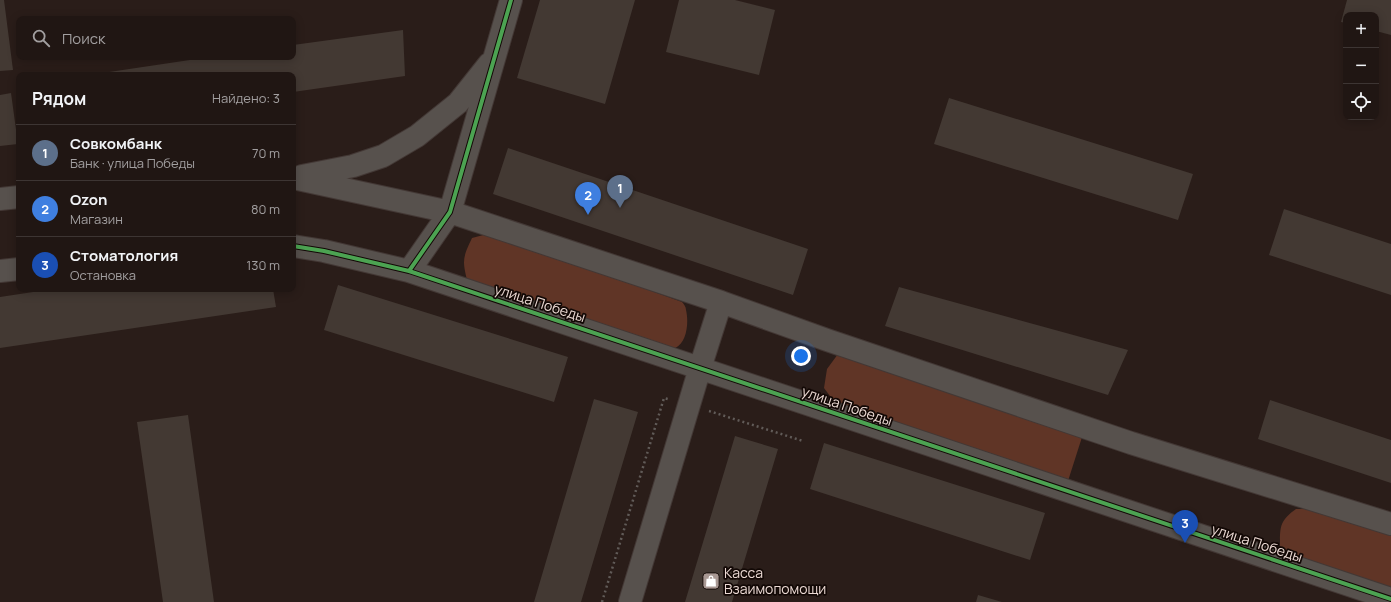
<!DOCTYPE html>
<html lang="ru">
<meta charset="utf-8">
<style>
body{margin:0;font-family:Manrope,sans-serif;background:#2d2321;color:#f1f3f6}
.controls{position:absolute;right:12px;top:12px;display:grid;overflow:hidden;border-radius:8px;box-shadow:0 2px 10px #0003}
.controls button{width:36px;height:36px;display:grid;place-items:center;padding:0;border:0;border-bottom:1px solid #3d3533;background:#201613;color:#f1f3f6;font:20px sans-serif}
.you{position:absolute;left:801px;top:356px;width:14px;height:14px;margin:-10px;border:3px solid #fff;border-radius:50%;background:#1a73e8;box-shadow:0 0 0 6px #1a73e833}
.badge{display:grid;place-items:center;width:26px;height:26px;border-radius:50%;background:#a89893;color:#fff;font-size:13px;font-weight:700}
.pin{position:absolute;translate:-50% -33px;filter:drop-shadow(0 1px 2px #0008)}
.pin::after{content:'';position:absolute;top:21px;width:14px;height:12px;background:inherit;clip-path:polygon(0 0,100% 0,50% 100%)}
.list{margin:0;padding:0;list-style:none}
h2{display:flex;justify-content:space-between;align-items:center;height:52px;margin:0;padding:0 16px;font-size:17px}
h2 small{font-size:13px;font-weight:400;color:#a29fa0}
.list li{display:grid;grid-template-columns:26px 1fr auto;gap:12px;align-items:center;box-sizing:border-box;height:56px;padding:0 16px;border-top:1px solid #3d3533}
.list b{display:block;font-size:15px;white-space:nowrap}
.list p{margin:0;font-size:13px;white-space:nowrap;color:#a29fa0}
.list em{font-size:13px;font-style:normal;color:#a29fa0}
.icon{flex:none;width:22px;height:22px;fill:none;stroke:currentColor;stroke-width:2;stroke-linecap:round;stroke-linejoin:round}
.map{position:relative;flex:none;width:1391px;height:602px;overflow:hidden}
.search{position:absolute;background:#201613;box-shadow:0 2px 10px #0003;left:16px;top:16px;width:280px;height:44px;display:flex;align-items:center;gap:10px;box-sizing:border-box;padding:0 14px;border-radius:8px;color:#a29fa0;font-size:15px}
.panel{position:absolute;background:#201613;box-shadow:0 2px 10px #0003;left:16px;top:72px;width:280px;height:220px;border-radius:8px}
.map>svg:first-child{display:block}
.green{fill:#603526}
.building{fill:#433933}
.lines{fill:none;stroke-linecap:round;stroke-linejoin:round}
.secondary-casing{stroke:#433835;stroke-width:24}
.path{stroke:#615b58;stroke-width:2.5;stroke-dasharray:2 3;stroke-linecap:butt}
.secondary{stroke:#57514d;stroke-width:22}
.cycleway-casing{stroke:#120805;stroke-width:6}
.cycleway{stroke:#4ca352;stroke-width:4}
.labels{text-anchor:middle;stroke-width:3.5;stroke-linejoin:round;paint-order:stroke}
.street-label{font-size:14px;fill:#ecdad4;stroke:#120805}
.poi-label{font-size:14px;fill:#ecdad4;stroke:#120805;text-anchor:start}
</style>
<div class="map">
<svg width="1391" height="602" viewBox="0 0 1391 602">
<rect width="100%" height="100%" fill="#2a1d19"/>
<path class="green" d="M491,233L682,302C684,304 686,307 686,310C689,322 687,343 675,348C672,349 668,349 665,349L467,280C462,260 463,257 472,238Z
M838,354L1083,434L1068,481L849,410L833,400L824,388L827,369Z
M1296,509H1314L1391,533V591L1290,556L1280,546C1280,528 1279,521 1296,509Z"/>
<path class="building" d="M0,0H4L13,70L0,71Z
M540,0H635L605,104L517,78Z
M679,0H735L775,10L759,75L666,52Z
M1347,0H1391V35L1376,31V15H1346V23L1341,22Z
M403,30L405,76L293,92V75H89L210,57H293V45Z
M11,93L18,144L0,146V95Z
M949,98L1193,174L1178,220L934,144Z
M508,148L808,249L793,295L493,194Z
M1284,209L1391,244V295L1269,255Z
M338,285L568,357L554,402L324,330Z
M899,287L1128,350L1108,395L885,326Z
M53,289H273L276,307L0,348V297Z
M594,399L638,412L581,602H534Z
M1270,400L1391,440V483L1258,439Z
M188,415L214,602H163L137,422Z
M735,436L778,449L732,602H685Z
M824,443L1045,513L1030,560L810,489Z
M978,595L1002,602H976Z"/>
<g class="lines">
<g class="secondary-casing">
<path id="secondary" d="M302,176L353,166L383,156L417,136L458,103L489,64
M293,178L450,212L721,302L827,340L1131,443L1391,524
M0,199L19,197
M293,246L324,251L409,271L1391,599
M0,271L19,269
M409,271L450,212L511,0
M630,602L700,368L721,302"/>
</g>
<path class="path" d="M709,411L803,441
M602,602L664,398L668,399"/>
<use href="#secondary" class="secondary"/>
<g class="cycleway-casing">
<path id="cycleway" d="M293,246L324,251L409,271L1391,599
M409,271L450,212L511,0"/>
</g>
<use href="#cycleway" class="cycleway"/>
</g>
<defs>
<g id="shop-square" transform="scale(0.9)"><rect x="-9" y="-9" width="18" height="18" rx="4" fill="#a89893" stroke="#120805"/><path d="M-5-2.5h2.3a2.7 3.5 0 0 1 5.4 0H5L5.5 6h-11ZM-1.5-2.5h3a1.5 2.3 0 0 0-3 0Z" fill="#fff"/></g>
</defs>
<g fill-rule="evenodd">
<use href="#shop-square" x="711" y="581"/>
</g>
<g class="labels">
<g class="street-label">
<text transform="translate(540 303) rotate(18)" y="5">улица Победы</text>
<text transform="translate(847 406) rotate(19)" y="5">улица Победы</text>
<text transform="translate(1257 543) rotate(18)" y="5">улица Победы</text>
</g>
<g class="poi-label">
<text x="724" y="578">Касса<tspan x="724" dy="16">Взаимопомощи</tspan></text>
</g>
</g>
</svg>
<div class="controls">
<button>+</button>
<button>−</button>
<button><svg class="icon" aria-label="locate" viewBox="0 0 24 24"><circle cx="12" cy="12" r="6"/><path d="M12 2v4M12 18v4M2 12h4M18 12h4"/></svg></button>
</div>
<div class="you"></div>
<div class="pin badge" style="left:620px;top:208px;background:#5c6f8a">1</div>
<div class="pin badge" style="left:588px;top:215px;background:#3f7fe0">2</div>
<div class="pin badge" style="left:1185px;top:543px;background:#1a4fb4">3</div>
<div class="search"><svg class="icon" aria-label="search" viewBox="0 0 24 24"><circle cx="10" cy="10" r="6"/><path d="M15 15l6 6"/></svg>Поиск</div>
<section class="panel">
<h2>Рядом<small>Найдено: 3</small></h2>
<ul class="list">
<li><span class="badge" style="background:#5c6f8a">1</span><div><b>Совкомбанк</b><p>Банк · улица Победы</p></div><em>70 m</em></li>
<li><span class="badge" style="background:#3f7fe0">2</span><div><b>Ozon</b><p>Магазин</p></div><em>80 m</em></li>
<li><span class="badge" style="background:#1a4fb4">3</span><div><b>Стоматология</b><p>Остановка</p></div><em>130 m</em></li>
</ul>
</section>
</div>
